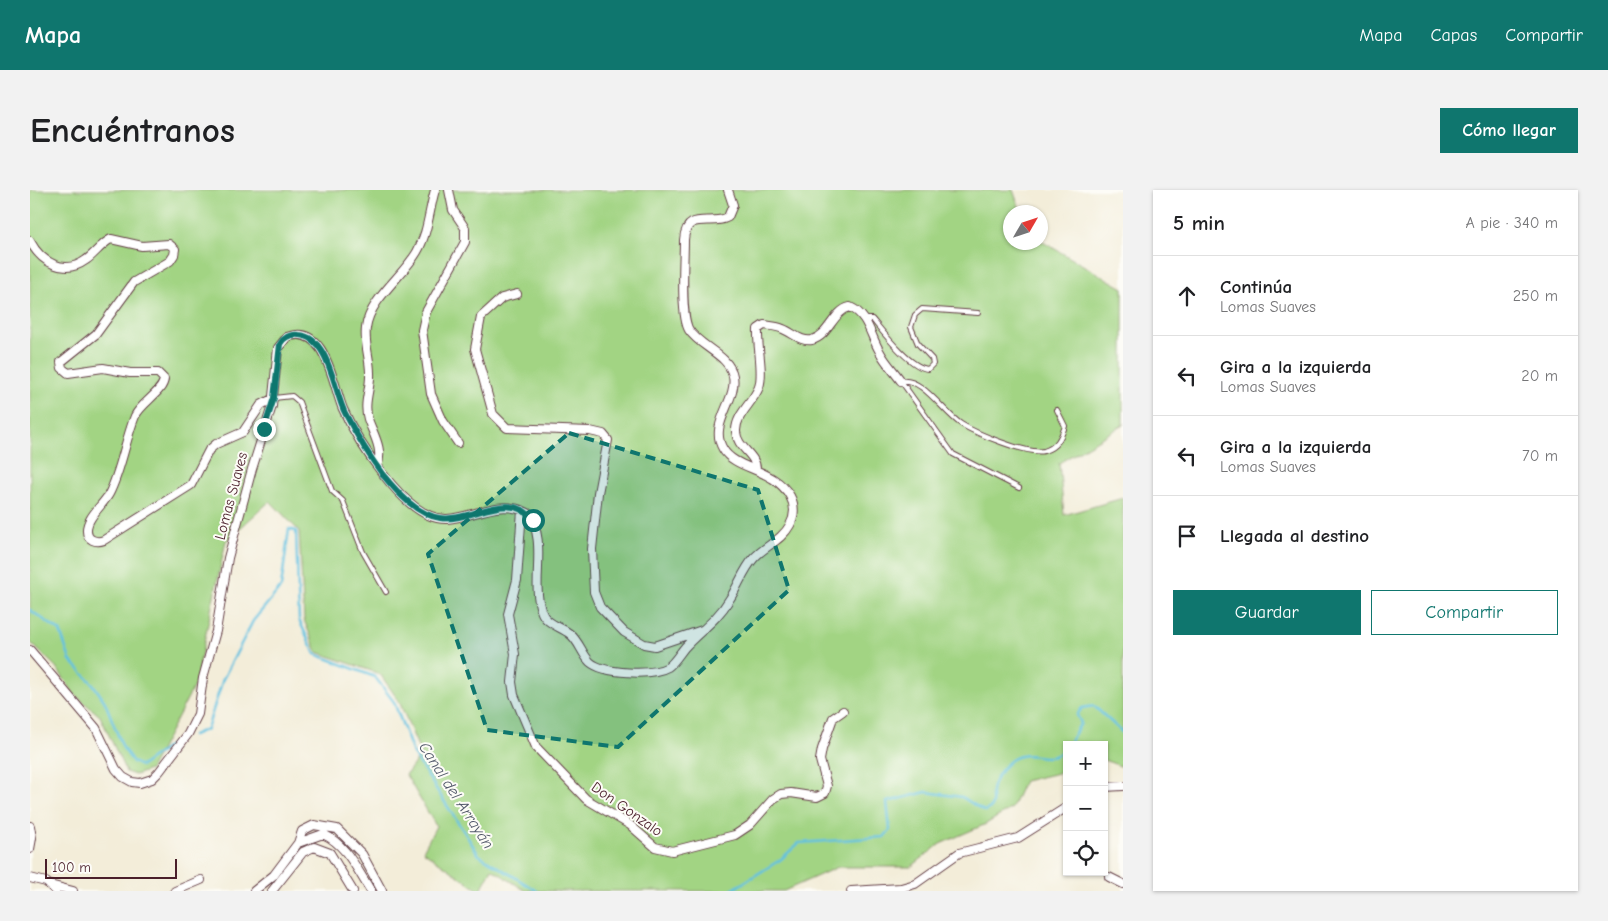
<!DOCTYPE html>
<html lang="es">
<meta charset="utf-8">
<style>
body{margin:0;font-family:"Comic Neue",sans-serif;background:#f2f2f2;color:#202124}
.controls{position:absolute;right:15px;bottom:15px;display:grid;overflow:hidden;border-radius:0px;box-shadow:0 1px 4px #0004}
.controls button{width:45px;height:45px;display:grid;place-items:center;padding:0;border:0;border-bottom:1px solid #e0e0e0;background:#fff;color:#202124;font:25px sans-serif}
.compass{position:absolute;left:973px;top:15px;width:45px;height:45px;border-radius:50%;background:#fff;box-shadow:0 1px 4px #0004;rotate:51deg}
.scale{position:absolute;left:15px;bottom:12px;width:132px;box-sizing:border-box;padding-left:5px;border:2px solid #4a1f2b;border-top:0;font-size:14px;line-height:18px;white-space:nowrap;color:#4a1f2b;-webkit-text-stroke:4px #fdfcf7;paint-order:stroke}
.stop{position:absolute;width:15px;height:15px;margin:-11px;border:4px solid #0f766e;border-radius:50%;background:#fff}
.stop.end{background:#0f766e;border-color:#fff;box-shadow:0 1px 5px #0008}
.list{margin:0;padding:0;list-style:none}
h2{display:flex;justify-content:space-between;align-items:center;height:65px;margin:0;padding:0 20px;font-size:21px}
h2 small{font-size:16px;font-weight:400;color:#757577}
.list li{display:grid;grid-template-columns:32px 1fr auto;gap:15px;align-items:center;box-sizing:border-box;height:80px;padding:0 20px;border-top:1px solid #e0e0e0}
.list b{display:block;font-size:19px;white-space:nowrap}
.list p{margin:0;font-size:16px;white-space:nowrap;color:#757577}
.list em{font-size:16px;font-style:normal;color:#757577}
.actions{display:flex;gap:10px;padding:15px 20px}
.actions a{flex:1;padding:11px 0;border:1px solid #0f766e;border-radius:0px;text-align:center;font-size:18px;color:#0f766e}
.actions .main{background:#0f766e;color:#fff}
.icon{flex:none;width:28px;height:28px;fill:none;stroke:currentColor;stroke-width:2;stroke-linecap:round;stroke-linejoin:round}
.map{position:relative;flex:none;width:1093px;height:701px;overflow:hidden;border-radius:0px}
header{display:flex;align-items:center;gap:30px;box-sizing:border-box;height:70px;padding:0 25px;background:#0f766e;color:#fff}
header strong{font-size:24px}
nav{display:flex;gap:28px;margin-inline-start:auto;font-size:18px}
.intro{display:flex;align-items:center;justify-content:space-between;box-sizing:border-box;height:120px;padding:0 30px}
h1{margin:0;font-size:35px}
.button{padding:12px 22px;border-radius:0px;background:#0f766e;color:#fff;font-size:18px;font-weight:700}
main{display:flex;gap:30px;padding:0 30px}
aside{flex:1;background:#fff;border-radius:0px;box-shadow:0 1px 4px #0004}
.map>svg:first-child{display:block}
.green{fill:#a2d483;stroke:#767a57}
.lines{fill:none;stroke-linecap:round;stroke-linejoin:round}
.stream{stroke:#61c1e0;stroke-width:2.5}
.service-casing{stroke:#633e45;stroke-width:6}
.minor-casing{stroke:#633e45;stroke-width:10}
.service{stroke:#fff;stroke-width:4}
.minor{stroke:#fff;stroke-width:8}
.route{stroke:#0f766e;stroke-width:6}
.marked{fill:#0f766e;fill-opacity:0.2;stroke:#0f766e;stroke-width:4;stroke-dasharray:10 6;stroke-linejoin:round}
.labels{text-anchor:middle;stroke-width:4;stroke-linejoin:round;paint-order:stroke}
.street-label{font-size:15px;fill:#4a1f2b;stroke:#fdfcf7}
.water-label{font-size:16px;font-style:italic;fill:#52586a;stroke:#fdfcf7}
</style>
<header>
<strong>Mapa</strong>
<nav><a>Mapa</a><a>Capas</a><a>Compartir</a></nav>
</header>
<div class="intro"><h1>Encuéntranos</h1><a class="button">Cómo llegar</a></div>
<main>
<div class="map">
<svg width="1093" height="701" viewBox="0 0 1093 701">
<rect width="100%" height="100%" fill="#fdfcf7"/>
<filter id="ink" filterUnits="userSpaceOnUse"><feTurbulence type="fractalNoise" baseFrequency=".02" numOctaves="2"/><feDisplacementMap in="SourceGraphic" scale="10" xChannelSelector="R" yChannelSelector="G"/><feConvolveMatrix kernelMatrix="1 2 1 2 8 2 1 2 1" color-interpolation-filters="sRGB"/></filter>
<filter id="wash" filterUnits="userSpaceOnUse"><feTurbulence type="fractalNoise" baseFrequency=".0096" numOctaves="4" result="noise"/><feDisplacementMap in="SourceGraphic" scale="20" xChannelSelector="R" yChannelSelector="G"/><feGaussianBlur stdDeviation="1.12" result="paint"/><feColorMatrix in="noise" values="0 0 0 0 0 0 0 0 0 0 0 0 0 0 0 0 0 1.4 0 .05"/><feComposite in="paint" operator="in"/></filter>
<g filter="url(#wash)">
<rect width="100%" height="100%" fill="#f3edd9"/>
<path class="green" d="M0,0H983L991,22H981V52L1011,51L1093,98V235L1029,273L1034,325L1093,308V577L1074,570V555H1037V581L994,591L982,618L956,634L910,654L881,677H808L754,701H496L462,679L450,701L393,661L406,636L376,585L391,564L369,511L350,484L287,462L274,430L269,341L240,311L196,351L165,494L120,580L105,585L96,582L70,526L45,505L26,477L0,452Z"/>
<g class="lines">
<path class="stream" d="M0,420L30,441L40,470L63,494L75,512L93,558L103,572L111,576L142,554
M163,545L177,539L193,489L223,431L251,397L259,339L266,341L269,430L285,464L345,487L364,512L383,563L449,665L507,701
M1038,555L1051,533L1047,525L1052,518L1064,516L1093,543
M700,701L750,670L769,653L854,647L860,640L857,612L896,602L932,607L954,621C957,620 959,620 961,617C964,613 961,607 962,601C963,591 974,574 983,569C1002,557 1021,579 1037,556"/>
</g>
</g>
<g filter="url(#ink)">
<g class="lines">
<g class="service-casing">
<path id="service" d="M835,129H842C853,142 880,178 898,179L903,174L902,169L888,154L881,137L885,125L892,119L948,123
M244,208L262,206L269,212L302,301L313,311L333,362L356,402
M989,298L923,264L871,191C892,187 913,222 931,234C945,243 998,265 1014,261C1027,257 1031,248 1035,236L1027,220"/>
</g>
<g class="minor-casing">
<path id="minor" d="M419,0L423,20L435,38V52L396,122L392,140L401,204L413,231L428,253
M0,51C11,72 34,86 56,70C65,64 71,54 81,49L112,56L139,54L145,59L144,65L140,71L104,92L66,144L31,172L32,178L38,183L73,178L100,183H128L134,189C133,202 112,212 105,226C95,251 91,281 79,304C73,315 56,328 57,341C57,350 66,353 74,350L161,295L179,260L186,254L213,242L231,215L244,208
M487,104L472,108L451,127L445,159L463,224L477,238L560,241L573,244L578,250L568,303L562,359L564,402L570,417L594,442L614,454L625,456L672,440
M347,276C354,260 343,244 338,229C333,212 341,199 340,183C340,168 334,154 336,138C339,110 373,86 387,62C398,43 399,21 405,0
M726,279C726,264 707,258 706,242C705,225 723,213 729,197C734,182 727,157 728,139L734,135C740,136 747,136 753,139C763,143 771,152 782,150C799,146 803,121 820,117C838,125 840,145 850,162C855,172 864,181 871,191
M492,320L487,390L478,424L485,464L482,492L484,505L506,557L556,609L600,635L625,657L642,661L705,645L720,635L743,609L751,604L761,603L787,607L795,603L797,596L790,570L792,559L803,528L813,521
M0,460L66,538L86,579L93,587L102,592L110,593L122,589L129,582L158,544L168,524L173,488L186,441L198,368L222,279L242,216L248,158L257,147C296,132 303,196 313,219C323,241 338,265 353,284C367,302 391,330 417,329C446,327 469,308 498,323C518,351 501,390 511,420C515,434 530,436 540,444C549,451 552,464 560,472C574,484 622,486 638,477C645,472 649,464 655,457C670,441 688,429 699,410C708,397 713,380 724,368C735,356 752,350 760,335C765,326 765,315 760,306C744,278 705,280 693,259C678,234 708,210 703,186C699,165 670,157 659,140C650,125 654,69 654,50C656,19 682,37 698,27L703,15L698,0
M1074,597L1093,596
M0,636L2,648L0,659
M268,653L272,641L284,635L307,639L332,664L352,701
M1079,687L1093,694
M0,688L16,692L26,701
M20,695L43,701
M145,701L171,690
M224,701L244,685L268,653L293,644C317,655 327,680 341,701
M242,701L273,662L284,657L300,663L323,701
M821,701L871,698L885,694L929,663L988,648L1037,617"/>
</g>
<use href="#service" class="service"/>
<use href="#minor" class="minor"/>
</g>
</g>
<g class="lines" filter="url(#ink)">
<path class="route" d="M234,239L244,208L250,154C254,147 261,144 269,145C299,147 304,201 315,223C326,244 339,266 353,285C367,302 387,325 410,328C440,333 480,298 503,330"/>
</g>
<path class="marked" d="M539,243L728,300L759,400L588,557L457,540L398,364Z"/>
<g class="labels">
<g class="street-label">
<text transform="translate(201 306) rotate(-75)" y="5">Lomas Suaves</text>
<text transform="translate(597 619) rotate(35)" y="5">Don Gonzalo</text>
</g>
<g class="water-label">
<text transform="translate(427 605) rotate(57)" y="6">Canal del Arrayán</text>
</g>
</g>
</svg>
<div class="controls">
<button>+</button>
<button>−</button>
<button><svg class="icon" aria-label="locate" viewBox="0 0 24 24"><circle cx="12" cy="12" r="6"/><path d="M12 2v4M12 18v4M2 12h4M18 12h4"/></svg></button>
</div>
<svg class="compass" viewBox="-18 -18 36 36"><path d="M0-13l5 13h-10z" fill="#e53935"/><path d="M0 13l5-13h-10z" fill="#757577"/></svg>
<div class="scale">100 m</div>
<div class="stop" style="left:503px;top:330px"></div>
<div class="stop end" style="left:234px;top:239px"></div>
</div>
<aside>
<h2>5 min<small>A pie · 340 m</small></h2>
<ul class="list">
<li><svg class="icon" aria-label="ahead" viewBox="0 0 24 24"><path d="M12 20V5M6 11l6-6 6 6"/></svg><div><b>Continúa</b><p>Lomas Suaves</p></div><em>250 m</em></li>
<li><svg class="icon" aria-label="left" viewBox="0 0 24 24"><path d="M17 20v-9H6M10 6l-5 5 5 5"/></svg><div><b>Gira a la izquierda</b><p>Lomas Suaves</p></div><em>20 m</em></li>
<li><svg class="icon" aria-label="left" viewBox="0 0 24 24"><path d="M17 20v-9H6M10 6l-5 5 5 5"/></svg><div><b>Gira a la izquierda</b><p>Lomas Suaves</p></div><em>70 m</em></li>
<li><svg class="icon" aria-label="arrive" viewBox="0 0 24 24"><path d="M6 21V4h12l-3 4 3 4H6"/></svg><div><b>Llegada al destino</b></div></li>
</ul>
<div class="actions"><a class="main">Guardar</a><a>Compartir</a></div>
</aside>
</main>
